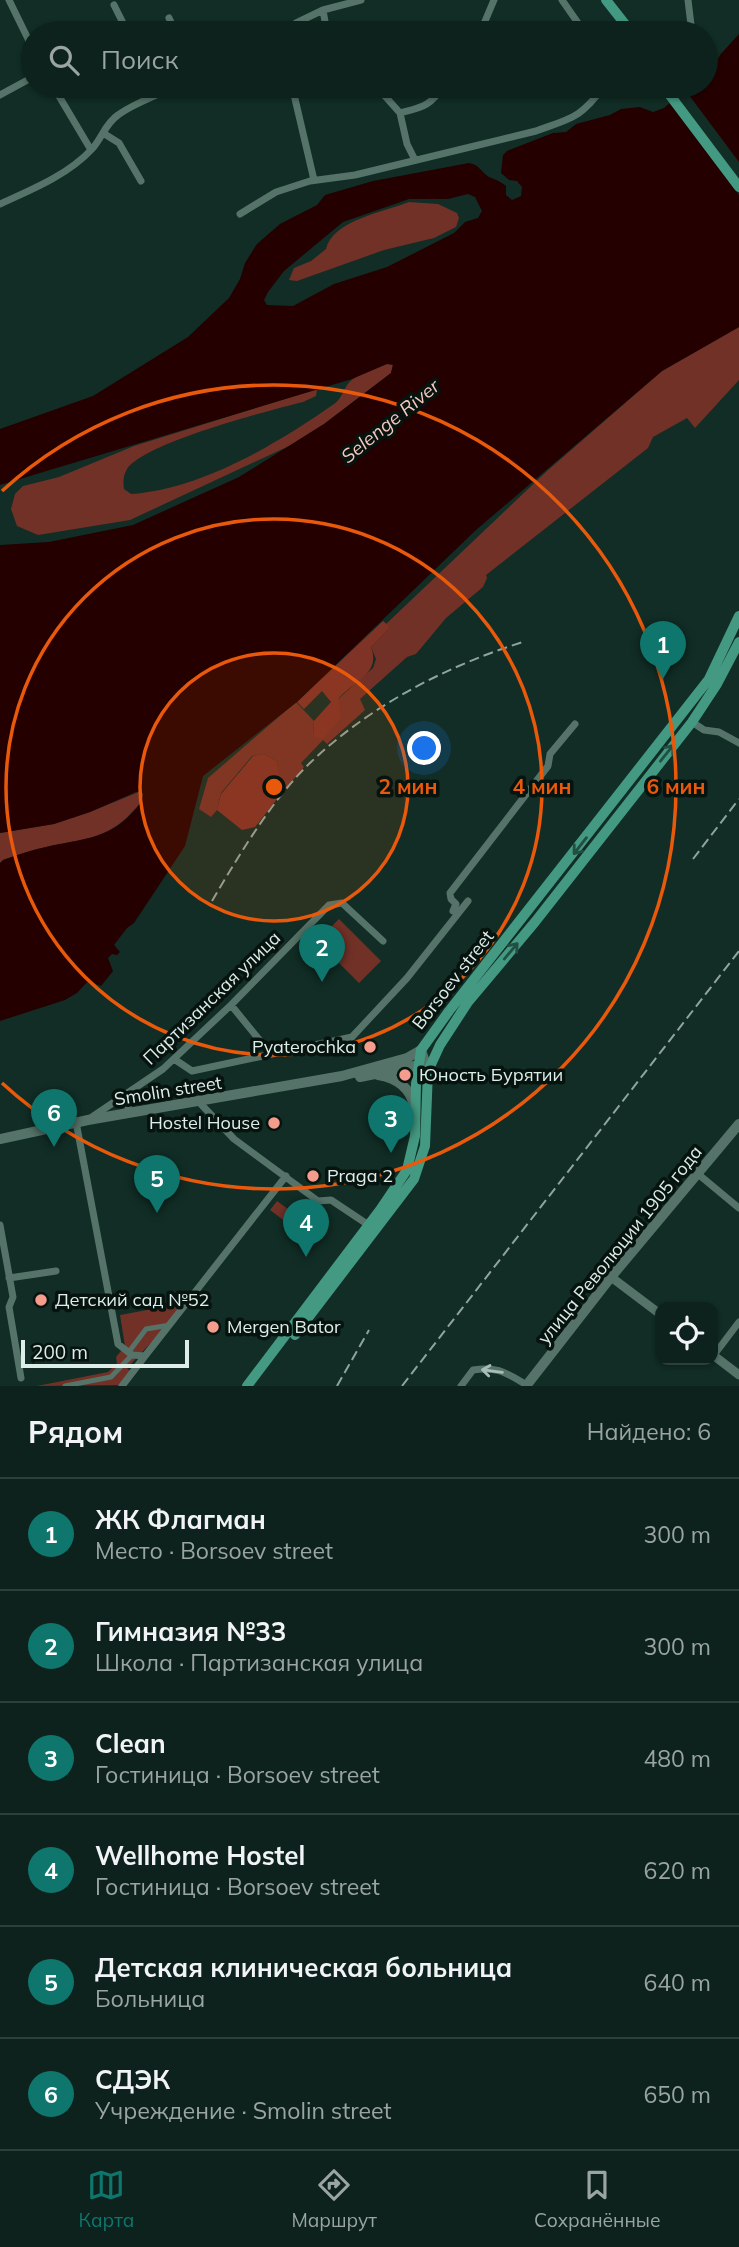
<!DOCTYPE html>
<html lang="ru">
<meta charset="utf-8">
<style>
body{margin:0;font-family:Mulish,sans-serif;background:#162a25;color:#f1f3f6}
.controls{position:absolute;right:21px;bottom:21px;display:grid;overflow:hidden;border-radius:14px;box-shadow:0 2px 5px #0004}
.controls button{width:63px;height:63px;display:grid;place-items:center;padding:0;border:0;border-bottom:2px solid #2d3f3b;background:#0d221c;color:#f1f3f6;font:35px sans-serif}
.scale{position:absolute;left:21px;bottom:18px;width:168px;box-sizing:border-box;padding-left:7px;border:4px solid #ddeee8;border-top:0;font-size:19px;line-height:24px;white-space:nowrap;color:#ddeee8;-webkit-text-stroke:5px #07130f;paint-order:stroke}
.you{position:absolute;left:425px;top:749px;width:24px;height:24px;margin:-18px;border:5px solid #fff;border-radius:50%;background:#1a73e8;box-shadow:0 0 0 10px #1a73e833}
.badge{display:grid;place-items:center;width:46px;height:46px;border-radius:50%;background:#0f766e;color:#fff;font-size:23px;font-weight:700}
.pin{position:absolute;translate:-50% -58px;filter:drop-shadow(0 2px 4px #0008)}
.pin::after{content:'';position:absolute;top:37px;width:24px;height:21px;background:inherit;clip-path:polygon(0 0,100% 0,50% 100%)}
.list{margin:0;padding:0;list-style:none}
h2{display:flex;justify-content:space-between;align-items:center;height:91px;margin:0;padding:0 28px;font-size:30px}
h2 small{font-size:23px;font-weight:400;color:#9aa4a3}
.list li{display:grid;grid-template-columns:46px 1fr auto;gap:21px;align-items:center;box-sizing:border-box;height:112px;padding:0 28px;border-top:2px solid #2d3f3b}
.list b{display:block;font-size:26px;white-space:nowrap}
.list p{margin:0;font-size:23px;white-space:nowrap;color:#9aa4a3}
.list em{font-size:23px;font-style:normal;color:#9aa4a3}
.icon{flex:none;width:38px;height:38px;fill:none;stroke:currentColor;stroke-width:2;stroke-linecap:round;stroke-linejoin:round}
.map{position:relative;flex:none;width:739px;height:1386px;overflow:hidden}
.search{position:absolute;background:#0d221c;box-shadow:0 2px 5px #0004;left:21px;right:21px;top:21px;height:77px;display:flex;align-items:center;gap:18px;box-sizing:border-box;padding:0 24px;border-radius:38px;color:#9aa4a3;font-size:26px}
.sheet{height:763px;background:#0d221c}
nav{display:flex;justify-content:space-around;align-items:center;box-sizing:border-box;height:98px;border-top:2px solid #2d3f3b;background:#0d221c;font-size:19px;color:#9aa4a3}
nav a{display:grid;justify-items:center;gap:4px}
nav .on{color:#0f766e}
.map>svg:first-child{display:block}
.green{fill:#723127}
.forest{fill:#7f3226}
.water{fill:#240100;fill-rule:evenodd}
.pier{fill:#112d25}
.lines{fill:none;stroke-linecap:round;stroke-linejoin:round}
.pedestrian{stroke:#557368;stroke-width:5}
.minor{stroke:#557368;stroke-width:7}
.tertiary{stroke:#557368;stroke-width:9}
.secondary{stroke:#557368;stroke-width:10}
.primary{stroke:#439981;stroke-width:10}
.rail{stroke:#8fa49d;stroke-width:2;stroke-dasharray:10 5;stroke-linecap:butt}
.oneway{stroke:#224f42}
.oneway2{stroke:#a7bdb5}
.ring{fill:none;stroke:#e8590c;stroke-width:3.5}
.poi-dot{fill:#f49d8d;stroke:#07130f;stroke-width:2.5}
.labels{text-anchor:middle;stroke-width:7;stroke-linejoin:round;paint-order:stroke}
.street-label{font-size:18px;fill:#ddeee8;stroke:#07130f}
.poi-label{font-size:18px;fill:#ddeee8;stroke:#07130f;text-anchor:start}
.water-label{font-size:19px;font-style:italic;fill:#f7c8bf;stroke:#07130f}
.centre{fill:#e8590c;stroke:#07130f;stroke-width:3.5}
.ring-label{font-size:21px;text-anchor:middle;font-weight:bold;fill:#e8590c;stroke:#07130f;stroke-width:7;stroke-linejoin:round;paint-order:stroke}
</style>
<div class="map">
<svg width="739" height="1386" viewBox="0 0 739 1386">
<rect width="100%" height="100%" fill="#112d25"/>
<path class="green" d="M409,202L438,204L457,213L459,218L456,227L434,238L384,250L297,281L289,280L294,268L311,261L326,249C333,220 384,212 409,202Z
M739,327V380L695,428L687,418L653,437L648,448L486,575L487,578L483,587L446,618L416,654L407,657L360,699L365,710L327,744L323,740L301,763L304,767L277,799L280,791L277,761L264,754L252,756L221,793L217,810L211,817L199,809L208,778L296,702L314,721L313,736L338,699L373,668L376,659L371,647L386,632L388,626L386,624L547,471L662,371Z
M387,364H393L391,373L324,424L289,446L130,520L38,535L17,526L11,509L15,494L23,486L59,477L134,446L317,389L316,396L303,402C268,411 146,442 127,469C123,476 123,482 124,489L131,494C201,489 277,444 334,404C343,398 344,385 353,379C362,372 376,368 387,364Z
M141,791L143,794C142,802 138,806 132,812C107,840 80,839 46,847C32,850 17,855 3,860L0,863V833L54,824L90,812Z
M339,919L381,961L359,983L317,941Z
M277,1201L314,1228L307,1238L270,1210Z
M174,1305L180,1312L127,1368L130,1371L122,1385L37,1386L108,1372L117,1363L116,1357L125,1346L120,1315Z"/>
<path class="forest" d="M383,621L389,626L386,632L371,647C381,674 355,680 338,699L341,718L323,739L313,736L314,721L331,702L322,691L304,709L297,702Z
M264,754L277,761L280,783L277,799L255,827L242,830L217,810L221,794L253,756Z"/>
<path class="water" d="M739,34V327L662,371L476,530L297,702L203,776L185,846L134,923L127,928L114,945L120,952L117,955L112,954L108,958L113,971L101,986L88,981L77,993L65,1000L0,1021V863L3,860C17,855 32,850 46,847C80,839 107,840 132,813C138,807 142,802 143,794L141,791L136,792L90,812L54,824L0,833V545L49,542L133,525L239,477L324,424L391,373L393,365L387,364L352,379L0,485V429L93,396L188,337L229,298L240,279L245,263L257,244L280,224L317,205L325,195L373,181L469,163C480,165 481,172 489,177C496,180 500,181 506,186V195L512,200L521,196L522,187L517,181L509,180L501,173L503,155L507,151L553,133L566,132L576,124L610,115L621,109L640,107L653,112L664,108L690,86H706V72L711,71L720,55ZM468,194L475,197L482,211L478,218L465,222L454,233L387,267L334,284L293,306L267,305L264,300L268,292L284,271L343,222L409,199H448Z"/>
<path class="pier" d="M683,87L739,162V195L668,101Z"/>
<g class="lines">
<path class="pedestrian" d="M131,1349L146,1329L170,1325
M65,1386L111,1377L132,1355"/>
<path class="minor" d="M9,0L33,49
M562,0L585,33
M688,0L692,33
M114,5L128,33
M323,10L361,0
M169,18L176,33
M284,33L296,23L323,10L327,33
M480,33L494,0
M53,86L91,150
M292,86L314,180
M376,86L400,113C422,107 431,106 443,86
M0,95L33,77
M400,113L407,144L415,160
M103,133L119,143L141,181
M0,204C31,190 68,175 92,149C102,138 105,124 118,115C134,103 157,96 175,86
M240,214L276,192L310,181L355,175L536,131C572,118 581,118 604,86
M692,722L704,730L719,732L739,743
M453,911L456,904L451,899L450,893L548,766L550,754L575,724
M231,1005L270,1053
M174,1059L192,1071L352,1037L407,978L468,901
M198,1101L234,1139L318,1201L331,1200L370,1226
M127,1114L131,1093
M92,1117L163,1069L231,1005L329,905L342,903L383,941
M76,1122L118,1344L132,1355L145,1356L122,1386
M698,1174L739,1208
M0,1225L13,1297L9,1307L21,1378
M9,1278L56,1271
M714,1355L739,1322
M145,1356L286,1176
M461,1386L473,1370C498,1366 506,1373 527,1385"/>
<path class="tertiary" d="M611,1277L660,1314
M713,1355L739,1375"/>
<path class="secondary" d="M378,1075C397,1078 410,1087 414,1106
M360,1077L419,1065L423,1061
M0,1139L88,1120L342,1076L407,1058L421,1050L428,1071
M526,1386L611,1277L739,1124"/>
<path class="primary" d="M606,0L632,33
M663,86L739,187
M295,1335L414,1179L425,1146L428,1071L440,1045L468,1002L535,922L692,722L717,684L739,642
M247,1386L380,1210L407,1170L415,1136L416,1084L421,1050L449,1011L709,679L739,616"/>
<path class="rail" d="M693,859L739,799
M212,901C239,855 273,798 311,762C370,706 446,666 523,642
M337,1386L369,1330
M402,1386L739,951"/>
</g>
<defs><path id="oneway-shaft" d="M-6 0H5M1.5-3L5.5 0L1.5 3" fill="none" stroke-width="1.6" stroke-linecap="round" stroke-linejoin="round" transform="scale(1.75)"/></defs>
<g class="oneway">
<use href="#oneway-shaft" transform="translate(667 753) rotate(-51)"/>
<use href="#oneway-shaft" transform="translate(580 846) rotate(128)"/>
<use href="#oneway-shaft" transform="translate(511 951) rotate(-50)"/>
</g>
<use class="oneway2" href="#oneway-shaft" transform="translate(492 1371) rotate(-173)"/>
<circle cx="274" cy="787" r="134" fill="#e8590c" fill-opacity=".12"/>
<g class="ring">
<circle cx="274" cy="787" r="134"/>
<circle cx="274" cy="787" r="268"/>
<path d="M2 491A402 402 0 1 1 2 1083"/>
</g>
<g class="poi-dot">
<circle cx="370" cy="1047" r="7"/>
<circle cx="405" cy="1075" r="7"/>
<circle cx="274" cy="1123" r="7"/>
<circle cx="313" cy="1176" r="7"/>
<circle cx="41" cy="1300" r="7"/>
<circle cx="213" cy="1327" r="7"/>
</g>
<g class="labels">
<g class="street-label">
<text transform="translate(453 980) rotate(-52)" y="6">Borsoev street</text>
<text transform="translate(212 998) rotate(-44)" y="6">Партизанская улица</text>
<text transform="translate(168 1091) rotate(-9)" y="6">Smolin street</text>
<text transform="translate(620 1245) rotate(-51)" y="6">улица Революции 1905 года</text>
</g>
<g class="poi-label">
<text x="356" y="1053" text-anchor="end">Pyaterochka</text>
<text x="419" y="1081">Юность Бурятии</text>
<text x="260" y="1129" text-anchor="end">Hostel House</text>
<text x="327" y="1182">Praga 2</text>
<text x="55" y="1306">Детский сад №52</text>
<text x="227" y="1333">Mergen Bator</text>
</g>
<g class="water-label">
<text transform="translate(390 421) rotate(-39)" y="7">Selenge River</text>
</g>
</g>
<circle cx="274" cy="787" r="10" class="centre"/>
<g class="ring-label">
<text x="408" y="794">2 мин</text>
<text x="542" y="794">4 мин</text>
<text x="676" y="794">6 мин</text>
</g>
</svg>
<div class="controls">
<button><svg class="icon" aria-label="locate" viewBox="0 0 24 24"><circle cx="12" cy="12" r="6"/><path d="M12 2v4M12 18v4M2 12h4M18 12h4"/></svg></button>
</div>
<div class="scale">200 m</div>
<div class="you"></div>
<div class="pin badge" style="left:663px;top:679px">1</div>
<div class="pin badge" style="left:322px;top:982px">2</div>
<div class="pin badge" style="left:391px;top:1153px">3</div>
<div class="pin badge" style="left:306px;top:1257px">4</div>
<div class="pin badge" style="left:157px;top:1213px">5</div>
<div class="pin badge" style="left:54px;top:1147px">6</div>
<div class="search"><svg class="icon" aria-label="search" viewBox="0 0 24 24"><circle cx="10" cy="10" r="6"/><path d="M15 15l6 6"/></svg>Поиск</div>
</div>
<section class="sheet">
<h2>Рядом<small>Найдено: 6</small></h2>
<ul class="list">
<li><span class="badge">1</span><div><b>ЖК Флагман</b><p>Место · Borsoev street</p></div><em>300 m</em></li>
<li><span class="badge">2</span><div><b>Гимназия №33</b><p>Школа · Партизанская улица</p></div><em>300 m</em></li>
<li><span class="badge">3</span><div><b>Clean</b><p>Гостиница · Borsoev street</p></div><em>480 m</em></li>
<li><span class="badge">4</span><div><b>Wellhome Hostel</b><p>Гостиница · Borsoev street</p></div><em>620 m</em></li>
<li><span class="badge">5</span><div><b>Детская клиническая больница</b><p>Больница</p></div><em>640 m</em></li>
<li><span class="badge">6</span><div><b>СДЭК</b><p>Учреждение · Smolin street</p></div><em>650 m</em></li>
</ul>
</section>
<nav>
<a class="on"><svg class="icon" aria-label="map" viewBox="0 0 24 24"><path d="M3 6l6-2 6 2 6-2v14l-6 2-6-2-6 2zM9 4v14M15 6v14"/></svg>Карта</a>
<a><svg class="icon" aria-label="directions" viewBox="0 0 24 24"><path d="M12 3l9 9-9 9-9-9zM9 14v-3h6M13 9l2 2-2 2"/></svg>Маршрут</a>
<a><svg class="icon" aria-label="saved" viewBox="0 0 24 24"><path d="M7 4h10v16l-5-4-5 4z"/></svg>Сохранённые</a>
</nav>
